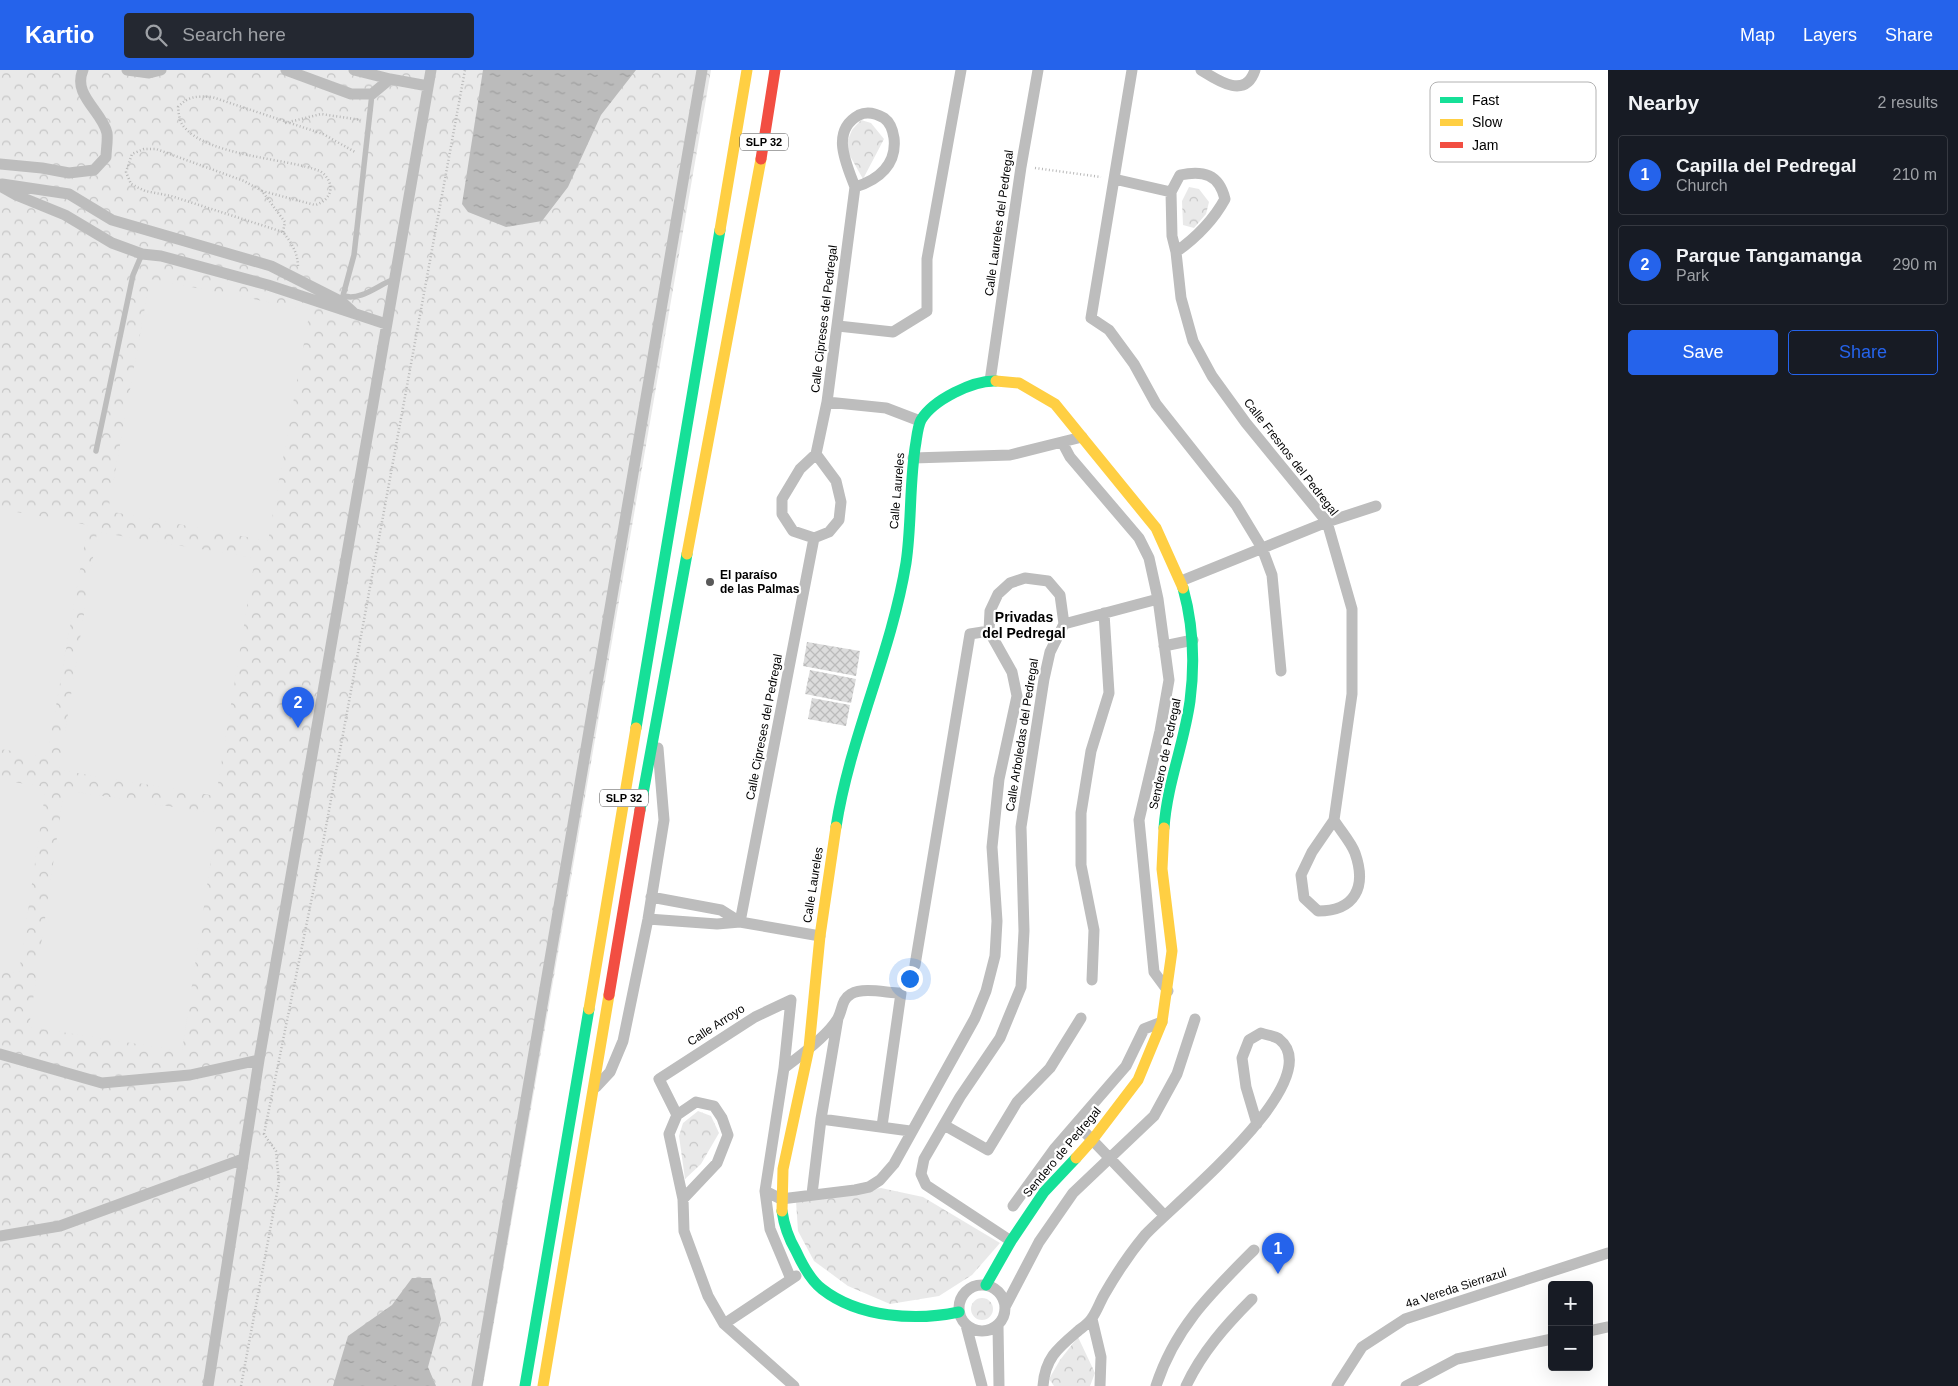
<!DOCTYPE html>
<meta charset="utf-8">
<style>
body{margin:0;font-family:Helvetica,sans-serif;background:#242831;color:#f1f3f6}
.controls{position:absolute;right:15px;bottom:15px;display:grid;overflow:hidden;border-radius:5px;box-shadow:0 5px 20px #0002}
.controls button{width:45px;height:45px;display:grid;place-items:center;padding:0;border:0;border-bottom:1px solid #363941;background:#171b24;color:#f1f3f6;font:25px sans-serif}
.you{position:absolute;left:909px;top:908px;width:18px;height:18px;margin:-12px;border:4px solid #fff;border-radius:50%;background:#1a73e8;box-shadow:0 0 0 8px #1a73e833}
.badge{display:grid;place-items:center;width:32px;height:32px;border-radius:50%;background:#2563eb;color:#fff;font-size:16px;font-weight:700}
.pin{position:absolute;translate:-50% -41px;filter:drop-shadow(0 1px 2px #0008)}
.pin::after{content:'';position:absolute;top:26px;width:18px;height:15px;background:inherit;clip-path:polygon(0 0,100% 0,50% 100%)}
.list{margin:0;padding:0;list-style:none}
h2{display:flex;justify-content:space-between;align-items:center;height:65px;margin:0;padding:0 20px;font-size:21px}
h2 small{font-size:16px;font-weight:400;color:#9ea1a6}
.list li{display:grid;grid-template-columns:32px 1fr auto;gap:15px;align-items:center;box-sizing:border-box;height:80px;margin:0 10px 10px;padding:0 10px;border:1px solid #363941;border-radius:5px}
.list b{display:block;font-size:19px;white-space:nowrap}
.list p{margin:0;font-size:16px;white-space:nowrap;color:#9ea1a6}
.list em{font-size:16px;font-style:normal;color:#9ea1a6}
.actions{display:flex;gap:10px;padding:15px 20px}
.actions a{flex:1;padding:11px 0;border:1px solid #2563eb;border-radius:5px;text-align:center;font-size:18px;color:#2563eb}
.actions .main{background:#2563eb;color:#fff}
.icon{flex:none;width:28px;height:28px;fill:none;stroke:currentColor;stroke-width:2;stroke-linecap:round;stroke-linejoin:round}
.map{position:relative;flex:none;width:1608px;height:1316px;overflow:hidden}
header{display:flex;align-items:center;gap:30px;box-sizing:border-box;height:70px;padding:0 25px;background:#2563eb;color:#fff}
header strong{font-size:24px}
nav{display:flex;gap:28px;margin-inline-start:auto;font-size:18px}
.search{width:350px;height:45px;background:#242831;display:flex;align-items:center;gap:12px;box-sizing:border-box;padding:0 18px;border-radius:5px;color:#9ea1a6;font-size:19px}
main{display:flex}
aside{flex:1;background:#171b24}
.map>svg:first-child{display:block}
.forest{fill:url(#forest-crowns)}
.pitch{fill:#e9e9e9}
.water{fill:url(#water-ripples)}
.building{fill:url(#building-cross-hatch)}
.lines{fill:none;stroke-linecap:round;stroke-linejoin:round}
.path{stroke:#b8b8b8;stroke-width:2.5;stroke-dasharray:1 2.5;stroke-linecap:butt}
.lane{stroke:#bdbdbd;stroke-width:5.5}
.street{stroke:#bdbdbd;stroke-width:11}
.fast{stroke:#16e098;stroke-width:11}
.slow{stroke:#ffcf43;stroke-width:11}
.jam{stroke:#f24e42;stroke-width:11}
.poi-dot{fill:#595959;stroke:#fff;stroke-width:2}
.labels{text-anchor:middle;stroke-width:4.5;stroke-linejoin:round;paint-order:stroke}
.shield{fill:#fff;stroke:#4c4c4c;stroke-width:1}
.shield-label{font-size:11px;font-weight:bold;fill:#000}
.street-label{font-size:12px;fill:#000;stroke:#fff}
.poi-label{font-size:12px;font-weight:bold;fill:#000;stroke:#fff;text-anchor:start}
.neighbourhood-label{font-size:14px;font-weight:bold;fill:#000;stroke:#fff}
.key{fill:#fff;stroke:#b2b2b2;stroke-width:1}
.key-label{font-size:14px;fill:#000}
</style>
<header>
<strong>Kartio</strong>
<div class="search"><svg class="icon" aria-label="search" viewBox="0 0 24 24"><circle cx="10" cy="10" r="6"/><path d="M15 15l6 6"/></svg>Search here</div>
<nav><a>Map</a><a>Layers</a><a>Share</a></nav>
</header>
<main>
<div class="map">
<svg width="1608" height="1316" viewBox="0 0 1608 1316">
<defs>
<pattern id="forest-crowns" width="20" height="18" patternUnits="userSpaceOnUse" patternTransform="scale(1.25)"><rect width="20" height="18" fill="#e9e9e9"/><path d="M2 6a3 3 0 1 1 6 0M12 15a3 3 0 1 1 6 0" fill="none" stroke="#c6c6c6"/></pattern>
<pattern id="water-ripples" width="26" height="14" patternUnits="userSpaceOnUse" patternTransform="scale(1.25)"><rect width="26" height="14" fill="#bbb"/><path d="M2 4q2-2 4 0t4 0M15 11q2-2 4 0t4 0" fill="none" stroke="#9f9f9f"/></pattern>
<pattern id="building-cross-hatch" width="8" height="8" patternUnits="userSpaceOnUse" patternTransform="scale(1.25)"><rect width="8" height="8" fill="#dcdcdc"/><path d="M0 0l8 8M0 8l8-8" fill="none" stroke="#bbb"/></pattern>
</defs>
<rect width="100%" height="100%" fill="#fff"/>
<path class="forest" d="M0,0H711L483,1316H0Z
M861,50L871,53L884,69L863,109L845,77L852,60Z
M1189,117L1199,119L1209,132L1206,144L1194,158L1183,155L1182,131Z
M698,1041L711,1046L719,1063L701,1094L685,1109L679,1066L683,1053Z
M881,1118L923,1127L1000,1173L972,1205L939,1226L890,1234L848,1216L814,1191L798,1161L796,1131Z
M971 1239a11 11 0 1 1 22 0a11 11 0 1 1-22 0Z
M1078,1267L1095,1303L1090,1316H1054L1049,1309L1060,1290Z"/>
<path class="pitch" d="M150,209L310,240L268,471L108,441Z
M0,439L88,455L47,687L0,679Z
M97,462L255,488L216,726L59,700Z
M0,710L46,717L19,903L0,900Z
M64,720L218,744L182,981L29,957Z"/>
<path class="water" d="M483,0H636L601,45L568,117L542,151L506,157L468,142L462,134Z
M412,1208H431L441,1249L428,1297L436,1316H333L348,1266L392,1235Z"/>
<path class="building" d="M807,572L860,581L856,606L803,596Z
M810,600L856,609L851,633L805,624Z
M812,628L850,635L846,656L808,649Z"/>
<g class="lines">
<path class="path" d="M285,53L321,44L361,50
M1035,98L1101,107
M262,121L315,135C333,130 336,112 320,101C285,88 210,86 185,58C179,52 179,45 178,37C188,26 197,26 212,27L323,64L355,82
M283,162L285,152L262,121L244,111L156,79H144L132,84L126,102L131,114L145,121L171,126L283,162C291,172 298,183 298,197
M264,1064L323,773L465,0
M241,1316L279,1112L276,1081L263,1063"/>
<path class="lane" d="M344,226C361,231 378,215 394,209
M341,233L354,185L372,24
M96,381L133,205L142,184"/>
<path class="street" d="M127,0L149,3L161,0
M286,0L351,24H372L390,9L428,16
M354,0L390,9
M1132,0L1091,248L1109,260L1134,294L1156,334L1236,435L1262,478L1272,505L1281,601
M1201,0C1217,10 1245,30 1255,0
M0,94L42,98L69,103L94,100L106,87C106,80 108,71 107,63C102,41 72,25 83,0
M1114,109L1171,122
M2,114L69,124L112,150L271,196L342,232L354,243
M0,116L16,125L65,145L112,173L142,184L161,186L268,215L386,254
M1176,182C1197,167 1213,151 1225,129C1219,104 1203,100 1180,105L1171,122L1172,166L1176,182L1181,228L1193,271L1212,306L1246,353L1327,452L1352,539V624L1334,750L1312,782L1301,805L1304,828L1318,841C1355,841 1367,817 1355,783C1351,772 1340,760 1334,750
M838,256L893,262L927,241V189L961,0
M990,311L1021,97L1038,0
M827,332L886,338L920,351
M1062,372L1070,387L1139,468L1149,488L1158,529L1169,610L1160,661L1139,750L1154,902L1168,921
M816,384L836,411L841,432L839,450L829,462L814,468L793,461L782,444V429L800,399L816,384L827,332L855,117C846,93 830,61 859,45C867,41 877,44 884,48C891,53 893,61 894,68C897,94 879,110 855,117
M913,388L1010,385L1082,367
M1181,511L1327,452L1376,436
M1064,554L1158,529
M1164,576L1193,570
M651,827L721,840L740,852
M648,849L717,854L740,852L820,866
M740,852L814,468
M915,895L970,564L989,561
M1092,910L1094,860L1081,795V743L1091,681L1109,623L1104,543
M0,984L102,1013L190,1005L259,990
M784,998C799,987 830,963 838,948C843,939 841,930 851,924C864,917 887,923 901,923L882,1056
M596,1017L610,1002L623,971L648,849L664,750L658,678
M677,1045L659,1009L755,947L791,930
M821,1049L910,1061
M1077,1054L1164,1145
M944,1055L988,1080L1017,1032L1050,998L1081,948
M765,1121L781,1129L855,1120L869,1117L880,1110L894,1094L975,948L986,921L995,886L997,851L992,777L999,709L1017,626L1012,602L989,561L990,541L998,524L1010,513L1025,508L1048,511L1060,525L1064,554L1050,582L1044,609L1021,757L1024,861L1021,917L1000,968L960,1027L924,1089L921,1104L926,1115L1011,1171
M812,1124L821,1049L838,948
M683,1129L717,1093L728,1065L722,1048L714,1036L696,1032L677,1045L669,1064L683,1129L684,1161L708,1226L724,1254L794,1316
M1013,1136L1055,1078L1126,996L1144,959L1162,952
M0,1166L60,1156L243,1089
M791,1209L770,1159L765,1121L784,998L791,930
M959 1238a23 23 0 1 1 46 0a23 23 0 1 1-46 0Z
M1005,1237L1039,1172L1073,1123L1154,1046L1177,1004L1195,949
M1092,1249L1101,1287L1100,1316
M724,1254L796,1206
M966,1255L982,1316
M998,1256L999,1316
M1589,1261L1608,1257
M208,1316L259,990L431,0
M477,1316L702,0
M1043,1316C1045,1288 1058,1278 1078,1261C1083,1257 1089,1253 1092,1248C1097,1241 1100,1232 1104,1225C1116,1204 1130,1183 1145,1165C1171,1136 1331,1010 1279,969C1275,966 1266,965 1261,963L1249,970L1242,988L1246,1017L1257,1054
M1156,1316C1175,1257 1212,1222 1254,1180
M1186,1316C1202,1282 1226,1255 1252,1229
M1337,1316L1362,1277L1405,1249L1608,1183
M1406,1316L1457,1289L1552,1269"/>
<path class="fast" d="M636,658L720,160
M640,740L687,484
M836,757C850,667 891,584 906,493C912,453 909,412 916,372C917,365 918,356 921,350C933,330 973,310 996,311
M1164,758C1167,714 1184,674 1190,631C1195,593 1193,554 1183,518
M782,1141C784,1155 789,1169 796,1181C802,1194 810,1210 822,1219C859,1248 916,1251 959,1242
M986,1215L1011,1171L1044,1122L1076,1088
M525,1316L589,939"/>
<path class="slow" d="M720,160L747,0
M996,311L1019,313L1055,334L1156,458L1183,518
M687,484L761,89
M589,939L636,658
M1076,1088L1093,1069L1138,1010L1162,952L1172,881L1162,799L1164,758
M782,1141L783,1099L809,978L820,866L836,757
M543,1316L609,925"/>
<path class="jam" d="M761,89L775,0
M609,925L640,740"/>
</g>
<circle class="poi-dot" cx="710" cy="512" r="5"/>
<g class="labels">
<g class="shield">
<rect x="740" y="63.5" width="48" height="17" rx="4"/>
<rect x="600" y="719.5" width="48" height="17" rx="4"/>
</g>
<g class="shield-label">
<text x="764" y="76">SLP 32</text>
<text x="624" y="732">SLP 32</text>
</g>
<g class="street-label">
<text transform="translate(999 153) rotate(-82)" y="4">Calle Laureles del Pedregal</text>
<text transform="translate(824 249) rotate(-83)" y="4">Calle Cipreses del Pedregal</text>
<text transform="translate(1291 387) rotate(52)" y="4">Calle Fresnos del Pedregal</text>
<text transform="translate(897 421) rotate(-85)" y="4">Calle Laureles</text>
<text transform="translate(764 657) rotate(-79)" y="4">Calle Cipreses del Pedregal</text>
<text transform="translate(1022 665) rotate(-81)" y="4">Calle Arboledas del Pedregal</text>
<text transform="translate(1165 684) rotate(-78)" y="4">Sendero de Pedregal</text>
<text transform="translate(813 815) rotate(-81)" y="4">Calle Laureles</text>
<text transform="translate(716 955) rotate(-33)" y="4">Calle Arroyo</text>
<text transform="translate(1062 1082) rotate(-50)" y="4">Sendero de Pedregal</text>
<text transform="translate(1456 1218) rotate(-18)" y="4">4a Vereda Sierrazul</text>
</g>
<g class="poi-label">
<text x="720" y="509">El paraíso<tspan x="720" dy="14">de las Palmas</tspan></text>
</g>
<g class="neighbourhood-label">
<text x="1024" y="552">Privadas<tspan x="1024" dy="16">del Pedregal</tspan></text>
</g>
</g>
<rect x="1430" y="12" width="166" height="80" rx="8" class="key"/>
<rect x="1440" y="27" width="23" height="6" fill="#16e098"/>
<rect x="1440" y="49" width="23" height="7" fill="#ffcf43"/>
<rect x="1440" y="72" width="23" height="6" fill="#f24e42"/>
<g class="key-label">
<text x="1472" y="35">Fast</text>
<text x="1472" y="57">Slow</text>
<text x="1472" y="80">Jam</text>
</g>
</svg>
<div class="controls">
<button>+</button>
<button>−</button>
</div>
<div class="you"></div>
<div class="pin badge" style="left:1278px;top:1204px">1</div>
<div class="pin badge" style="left:298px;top:658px">2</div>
</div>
<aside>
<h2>Nearby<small>2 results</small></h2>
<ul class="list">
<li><span class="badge">1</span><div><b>Capilla del Pedregal</b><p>Church</p></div><em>210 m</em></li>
<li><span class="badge">2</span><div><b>Parque Tangamanga</b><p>Park</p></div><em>290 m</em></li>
</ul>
<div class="actions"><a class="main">Save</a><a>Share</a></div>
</aside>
</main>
